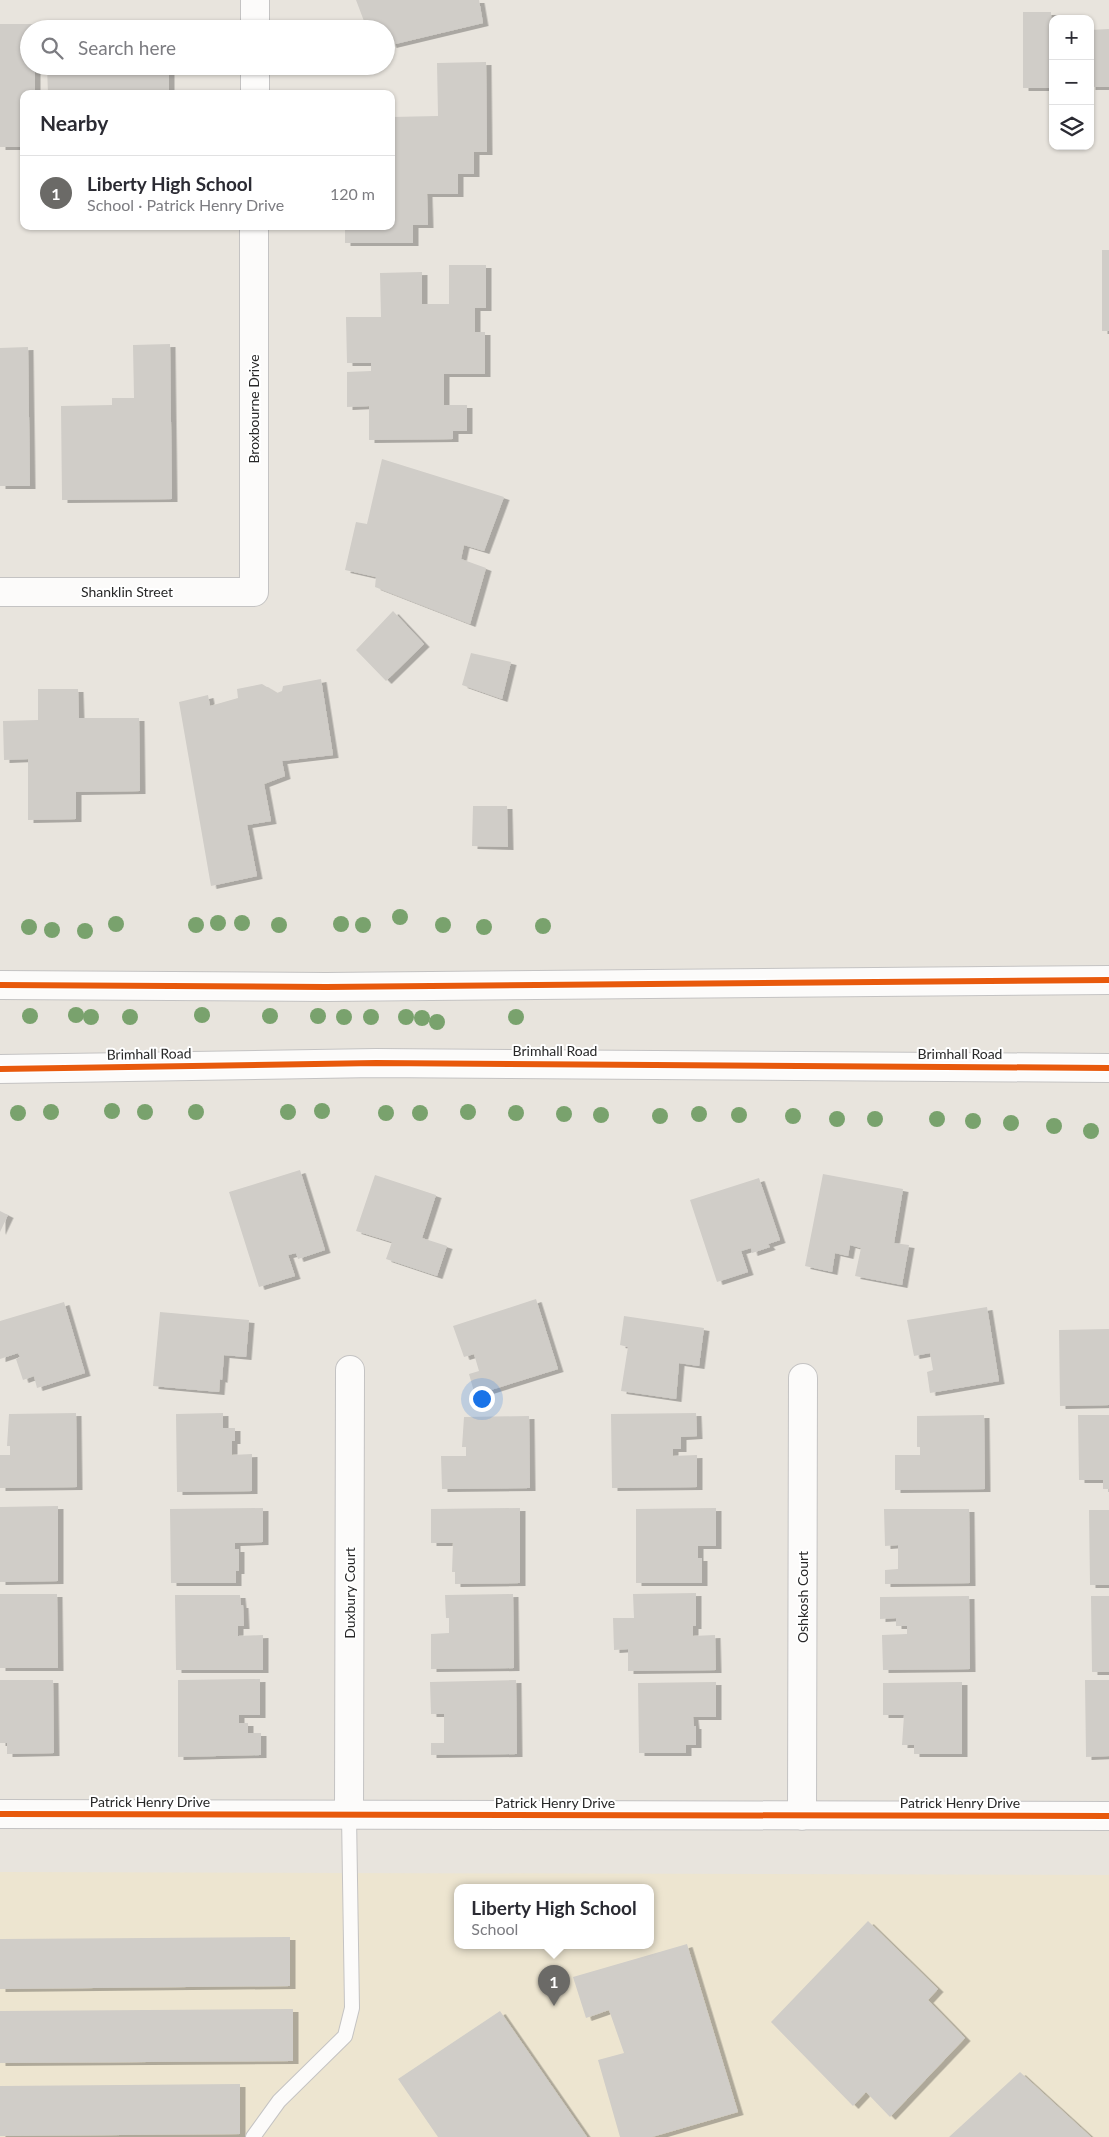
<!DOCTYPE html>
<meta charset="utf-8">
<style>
body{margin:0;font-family:Lato,sans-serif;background:#f2f2f3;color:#2b2b33}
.controls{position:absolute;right:15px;top:15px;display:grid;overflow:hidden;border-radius:10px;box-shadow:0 1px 4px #0004}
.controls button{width:45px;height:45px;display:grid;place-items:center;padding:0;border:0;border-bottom:1px solid #e1e1e2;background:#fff;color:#2b2b33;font:25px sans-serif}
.you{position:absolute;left:481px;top:1398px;width:18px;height:18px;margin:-12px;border:4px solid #fff;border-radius:50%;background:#1a73e8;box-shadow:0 0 0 8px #1a73e833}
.badge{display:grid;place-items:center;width:32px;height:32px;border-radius:50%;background:#6b6a67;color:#fff;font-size:16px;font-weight:700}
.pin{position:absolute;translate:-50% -41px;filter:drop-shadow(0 1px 2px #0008)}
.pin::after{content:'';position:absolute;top:26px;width:18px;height:15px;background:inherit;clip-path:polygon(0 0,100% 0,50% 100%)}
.popup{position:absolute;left:454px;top:1884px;width:200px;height:65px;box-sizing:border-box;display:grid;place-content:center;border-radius:10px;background:#fff;filter:drop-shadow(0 1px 4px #0005);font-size:16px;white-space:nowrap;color:#7c7c81}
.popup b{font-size:19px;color:#2b2b33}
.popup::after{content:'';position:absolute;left:50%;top:100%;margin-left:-10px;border:10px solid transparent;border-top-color:#fff}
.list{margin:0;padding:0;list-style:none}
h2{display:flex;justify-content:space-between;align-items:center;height:65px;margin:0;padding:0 20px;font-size:21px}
h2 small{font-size:16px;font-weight:400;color:#7c7c81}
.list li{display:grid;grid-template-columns:32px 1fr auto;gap:15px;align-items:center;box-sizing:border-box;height:75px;padding:0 20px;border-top:1px solid #e1e1e2}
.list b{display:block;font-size:19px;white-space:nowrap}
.list p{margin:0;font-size:16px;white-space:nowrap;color:#7c7c81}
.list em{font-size:16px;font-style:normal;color:#7c7c81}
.icon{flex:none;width:28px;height:28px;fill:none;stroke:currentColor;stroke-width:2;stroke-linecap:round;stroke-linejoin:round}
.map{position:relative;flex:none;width:1109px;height:2137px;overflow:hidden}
.search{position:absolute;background:#fff;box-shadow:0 1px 4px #0004;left:20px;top:20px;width:375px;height:55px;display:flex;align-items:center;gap:12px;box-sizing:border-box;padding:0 18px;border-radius:28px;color:#7c7c81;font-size:19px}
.panel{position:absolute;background:#fff;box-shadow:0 1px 4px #0004;left:20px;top:90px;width:375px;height:140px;border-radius:10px}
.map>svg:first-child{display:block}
.education{fill:#ede5d0;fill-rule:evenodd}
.building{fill:#d0cdc8;filter:url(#shadow)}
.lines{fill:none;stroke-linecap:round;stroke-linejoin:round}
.lane-casing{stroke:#c4c3c3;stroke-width:16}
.street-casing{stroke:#c4c3c3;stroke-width:30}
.secondary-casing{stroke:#c4c3c3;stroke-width:30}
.lane{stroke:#fcfbfa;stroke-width:14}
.street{stroke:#fcfbfa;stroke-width:28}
.secondary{stroke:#fcfbfa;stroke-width:28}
.cycleway-casing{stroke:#fff;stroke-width:9}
.cycleway{stroke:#e8590c;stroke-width:6}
.tree{fill:#79a26d}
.labels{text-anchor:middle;stroke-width:4;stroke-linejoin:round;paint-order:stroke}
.street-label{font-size:14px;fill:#282828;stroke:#fff}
</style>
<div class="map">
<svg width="1109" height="2137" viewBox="0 0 1109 2137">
<defs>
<filter id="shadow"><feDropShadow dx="5.5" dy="3" stdDeviation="0" flood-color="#0004"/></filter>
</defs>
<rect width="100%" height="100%" fill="#e8e4dd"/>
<path class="education" d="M0,1872L1109,1875V2137H0ZM458,1887H650V1945H458Z"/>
<path class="building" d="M356,0H479L483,23L391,45L386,29H367Z
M1023,12H1051L1053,88H1023Z
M79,21H112V29H79Z
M0,24H34V29H29V66H35V94H24V147H0Z
M1109,29V87H1090V30Z
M486,62L487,152H474V174H458V194H427L428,225H413V243H345V226H391V117L438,116L437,63Z
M47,66H169V94H48Z
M1102,250H1109V331H1102Z
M449,265H486V308H475V332H485V374H444V405H467V431H453V439L369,440V406L347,407V372L371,371V363H347L346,317H381L380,273L422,272V304H449Z
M170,344L172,499L62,500L61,406L112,405V398H134L133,345Z
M28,347L30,486H0V348Z
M382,459L504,497L484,551L464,545L461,559L486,568L470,624L375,587L376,577L345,570L356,522L367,524Z
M393,611L424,644L386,681L356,650Z
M471,653L511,662L502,699L462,685Z
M321,679L333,755L282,761L285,776L264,784L271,821L247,825L257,876L211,886L179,702L208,695L210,706L238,698L237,689L262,684L277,693L282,691L283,686Z
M38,689H78L79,718H139L140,791L76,792V819L28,820V759L4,760L3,721L38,720Z
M473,806H507L508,847L472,846Z
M300,1170L325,1250L298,1259L296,1253L288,1255L295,1276L259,1287L229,1192Z
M823,1174L903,1189L894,1243L909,1245L902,1285L855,1276L861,1248L850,1245L848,1256L835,1253L832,1272L805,1266Z
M375,1175L436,1195L422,1238L447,1246L437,1276L386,1259L392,1242L356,1231Z
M759,1178L780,1240L768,1244L770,1247L752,1253L751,1248L741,1251L748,1272L717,1282L690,1200Z
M0,1211L8,1215L0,1232Z
M536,1299L558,1369L475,1395L469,1374L479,1371L474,1354L464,1357L453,1326Z
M64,1302L85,1373L37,1388L34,1376L23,1380L16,1359L20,1357L18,1353L0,1359V1321Z
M987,1307L999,1381L930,1393L927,1372L933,1370L930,1353L914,1356L907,1320Z
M160,1312L249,1320L246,1357L224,1355L222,1380L220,1379L219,1392L153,1386Z
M624,1316L704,1328L699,1366L679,1363L676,1399L621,1391L628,1347L620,1345Z
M1109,1329V1405L1060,1406L1059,1330Z
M76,1413L77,1487L0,1488V1455H10V1446H7L9,1414Z
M223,1413V1428H235V1441H232V1455L252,1454V1491L177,1492L176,1414Z
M696,1413L697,1436L681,1437V1449H673V1456L697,1455V1487L612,1488L611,1414Z
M984,1415L985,1489L895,1490V1455H920V1447H917V1416Z
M1078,1415H1109V1489H1103V1480H1079Z
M529,1416L530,1488L442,1489L441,1456H466V1447H462L464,1417Z
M58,1506V1581L0,1582V1507Z
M263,1508V1542L235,1543V1549H239V1571H236V1583H171L170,1509Z
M520,1508V1583L455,1584V1572H452L453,1543H431V1509Z
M716,1508V1546H698V1558H702V1583H636V1509Z
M884,1509H969L970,1583L885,1584V1570L898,1569V1545L885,1546Z
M1089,1510H1109V1585H1090Z
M696,1593V1626H693V1636L715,1635L716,1670L628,1671V1649L614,1650L613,1618H634L633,1594Z
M0,1594H57L58,1668H0Z
M513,1594L514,1668L431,1669V1634L449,1633V1618H446L445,1595Z
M175,1595H240L241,1605H243L244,1626H238V1636L263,1635V1670H176Z
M969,1596L970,1669L883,1670L882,1635L907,1634V1626H896V1618L880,1619V1597Z
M1091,1596H1109V1672H1092Z
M260,1679V1715H239V1723H248V1733H261V1755L178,1757V1680Z
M0,1680H53L54,1753L7,1754V1743H0Z
M516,1680L517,1754L431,1755V1743H444V1714H431L430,1682Z
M1085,1680H1109V1756L1086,1757Z
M716,1682V1717H693L694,1726H696V1745H686V1753H639L638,1683Z
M962,1682V1754H914V1745H902L904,1715H883V1683Z
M868,1921L938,1989L928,2000L965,2038L890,2117L866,2092L853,2106L771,2022Z
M290,1937V1986L0,1989V1939Z
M687,1944L738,2112L652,2137H620L598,2060L624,2053L609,2010L586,2018L573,1977Z
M293,2009V2061L0,2063V2011Z
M500,2011L587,2137H438L398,2079Z
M1020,2072L1091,2137H949Z
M240,2084V2134L0,2136V2086Z"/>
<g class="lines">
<g class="lane-casing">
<path id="lane" d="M253,2137L279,2101L345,2036L352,2008L349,1815"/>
</g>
<g class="street-casing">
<path id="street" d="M255,29V0
M255,94V66
M0,592H254V226
M0,1814L1109,1816
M349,1815L350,1370
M802,1816L803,1378"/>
</g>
<g class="secondary-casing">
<path id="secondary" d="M0,985L326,987L1109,980
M0,1069L376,1063L1109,1068"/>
</g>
<use href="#lane" class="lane"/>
<use href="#street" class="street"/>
<use href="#secondary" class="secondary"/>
<g class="cycleway-casing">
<path id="cycleway" d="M0,985L326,987L1109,980
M0,1069L376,1063L1109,1068
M0,1814L1109,1816"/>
</g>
<use href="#cycleway" class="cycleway"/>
</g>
<g class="tree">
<circle cx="400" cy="917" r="8"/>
<circle cx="218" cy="923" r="8"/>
<circle cx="242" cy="923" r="8"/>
<circle cx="116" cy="924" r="8"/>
<circle cx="341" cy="924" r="8"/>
<circle cx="196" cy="925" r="8"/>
<circle cx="279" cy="925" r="8"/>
<circle cx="363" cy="925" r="8"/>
<circle cx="443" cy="925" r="8"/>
<circle cx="543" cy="926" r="8"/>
<circle cx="29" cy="927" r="8"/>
<circle cx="484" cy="927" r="8"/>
<circle cx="52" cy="930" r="8"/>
<circle cx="85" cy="931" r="8"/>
<circle cx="76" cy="1015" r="8"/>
<circle cx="202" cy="1015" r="8"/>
<circle cx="30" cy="1016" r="8"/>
<circle cx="270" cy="1016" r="8"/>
<circle cx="318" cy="1016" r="8"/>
<circle cx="91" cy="1017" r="8"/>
<circle cx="130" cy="1017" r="8"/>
<circle cx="344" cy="1017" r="8"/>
<circle cx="371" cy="1017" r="8"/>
<circle cx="406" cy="1017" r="8"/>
<circle cx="516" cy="1017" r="8"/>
<circle cx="422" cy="1018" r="8"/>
<circle cx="437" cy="1022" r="8"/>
<circle cx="112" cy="1111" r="8"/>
<circle cx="322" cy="1111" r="8"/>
<circle cx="51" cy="1112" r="8"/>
<circle cx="145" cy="1112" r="8"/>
<circle cx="196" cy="1112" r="8"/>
<circle cx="288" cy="1112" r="8"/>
<circle cx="468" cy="1112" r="8"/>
<circle cx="18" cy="1113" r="8"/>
<circle cx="386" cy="1113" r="8"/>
<circle cx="420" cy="1113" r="8"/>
<circle cx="516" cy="1113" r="8"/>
<circle cx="564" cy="1114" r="8"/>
<circle cx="699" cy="1114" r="8"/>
<circle cx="601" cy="1115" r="8"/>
<circle cx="739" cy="1115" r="8"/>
<circle cx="660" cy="1116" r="8"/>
<circle cx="793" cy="1116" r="8"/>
<circle cx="837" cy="1119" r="8"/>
<circle cx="875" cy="1119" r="8"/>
<circle cx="937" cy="1119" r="8"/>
<circle cx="973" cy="1121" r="8"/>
<circle cx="1011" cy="1123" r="8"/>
<circle cx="1054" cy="1126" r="8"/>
<circle cx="1091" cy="1131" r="8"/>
</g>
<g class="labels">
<g class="street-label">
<text transform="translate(254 409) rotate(-90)" y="5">Broxbourne Drive</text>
<text x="127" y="597">Shanklin Street</text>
<text x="555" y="1056">Brimhall Road</text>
<text transform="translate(149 1054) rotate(-1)" y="5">Brimhall Road</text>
<text x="960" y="1059">Brimhall Road</text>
<text transform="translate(350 1593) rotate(-90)" y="5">Duxbury Court</text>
<text transform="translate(803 1597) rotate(-90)" y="5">Oshkosh Court</text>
<text x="150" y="1807">Patrick Henry Drive</text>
<text x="555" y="1808">Patrick Henry Drive</text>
<text x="960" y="1808">Patrick Henry Drive</text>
</g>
</g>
</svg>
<div class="controls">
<button>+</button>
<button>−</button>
<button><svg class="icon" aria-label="layers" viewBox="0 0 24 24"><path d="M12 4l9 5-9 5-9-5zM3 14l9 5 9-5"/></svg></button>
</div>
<div class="you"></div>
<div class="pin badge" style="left:554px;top:2006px">1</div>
<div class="popup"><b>Liberty High School</b>School</div>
<div class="search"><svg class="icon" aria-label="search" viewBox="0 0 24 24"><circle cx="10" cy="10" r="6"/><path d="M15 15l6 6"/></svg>Search here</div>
<section class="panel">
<h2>Nearby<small></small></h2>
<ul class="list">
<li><span class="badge">1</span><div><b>Liberty High School</b><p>School · Patrick Henry Drive</p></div><em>120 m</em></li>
</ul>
</section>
</div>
